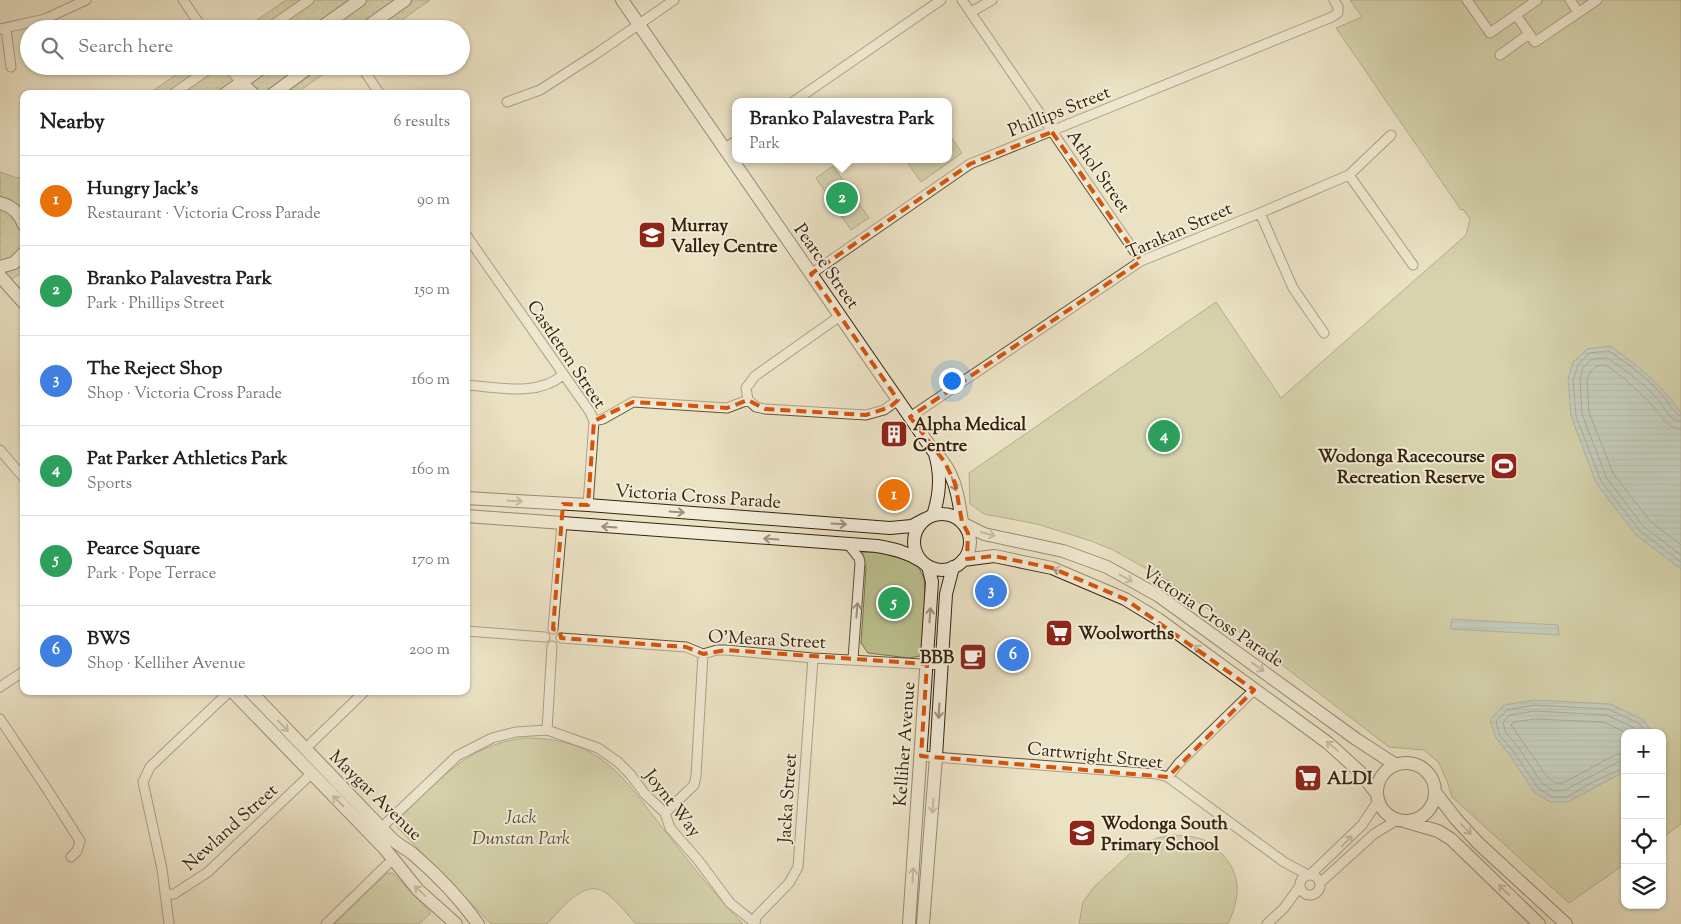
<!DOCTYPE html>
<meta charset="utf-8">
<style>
body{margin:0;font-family:"Sorts Mill Goudy",serif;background:#f2f2f2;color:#202124}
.controls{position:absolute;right:15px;bottom:15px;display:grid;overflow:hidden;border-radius:10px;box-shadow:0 1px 4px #0004}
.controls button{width:45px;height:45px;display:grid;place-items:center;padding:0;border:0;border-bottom:1px solid #e0e0e0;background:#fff;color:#202124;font:25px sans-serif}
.you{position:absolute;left:951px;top:380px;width:18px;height:18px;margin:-12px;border:4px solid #fff;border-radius:50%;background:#1a73e8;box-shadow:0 0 0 8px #1a73e833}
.badge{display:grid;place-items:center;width:32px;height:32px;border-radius:50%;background:#db2777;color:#fff;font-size:16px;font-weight:700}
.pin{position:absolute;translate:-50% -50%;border:2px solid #fff;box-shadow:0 1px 5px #0006}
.popup{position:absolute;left:732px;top:98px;width:220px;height:65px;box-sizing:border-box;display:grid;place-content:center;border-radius:10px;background:#fff;filter:drop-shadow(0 1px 4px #0005);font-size:16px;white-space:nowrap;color:#757577}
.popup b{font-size:19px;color:#202124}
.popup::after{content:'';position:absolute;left:50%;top:100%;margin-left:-10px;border:10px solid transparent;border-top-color:#fff}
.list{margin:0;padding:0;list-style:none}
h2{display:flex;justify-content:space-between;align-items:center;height:65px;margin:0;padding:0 20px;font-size:21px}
h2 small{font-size:16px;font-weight:400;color:#757577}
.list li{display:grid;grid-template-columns:32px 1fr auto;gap:15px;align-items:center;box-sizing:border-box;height:90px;padding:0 20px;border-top:1px solid #e0e0e0}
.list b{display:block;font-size:19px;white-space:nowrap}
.list p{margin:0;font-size:16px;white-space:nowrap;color:#757577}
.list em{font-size:16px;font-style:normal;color:#757577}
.icon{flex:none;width:28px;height:28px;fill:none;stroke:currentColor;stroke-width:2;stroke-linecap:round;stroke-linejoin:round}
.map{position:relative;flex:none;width:1681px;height:924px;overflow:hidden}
.search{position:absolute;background:#fff;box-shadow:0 1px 4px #0004;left:20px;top:20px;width:450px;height:55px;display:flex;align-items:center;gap:12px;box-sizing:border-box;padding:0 18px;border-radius:28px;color:#757577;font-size:19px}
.panel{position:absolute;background:#fff;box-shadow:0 1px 4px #0004;left:20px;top:90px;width:450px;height:605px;border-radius:10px}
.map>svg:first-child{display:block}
.grass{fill:url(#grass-dots);stroke:#7a724e}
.park{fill:#bdc290;stroke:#7a724e}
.water{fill:url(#water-rules);stroke:#737e76}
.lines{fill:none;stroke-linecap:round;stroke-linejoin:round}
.shore{stroke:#686f64;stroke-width:1}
.street-casing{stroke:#63523a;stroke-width:11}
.secondary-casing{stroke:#36220c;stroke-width:14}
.street{stroke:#f2ecd9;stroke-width:9}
.secondary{stroke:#f2ecd9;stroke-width:12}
.oneway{stroke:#9d917d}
.marked{fill:none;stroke:#d6540c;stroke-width:4;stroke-dasharray:10 6;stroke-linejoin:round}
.labels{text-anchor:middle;stroke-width:4;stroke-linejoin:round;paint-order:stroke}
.street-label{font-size:18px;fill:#36220c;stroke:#f2ecd9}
.poi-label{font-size:18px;font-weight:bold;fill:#36220c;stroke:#f2ecd9;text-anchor:start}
.park-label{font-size:18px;font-style:italic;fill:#5e5234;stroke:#f2ecd9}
</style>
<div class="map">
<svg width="1681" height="924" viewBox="0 0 1681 924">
<defs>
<pattern id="grass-dots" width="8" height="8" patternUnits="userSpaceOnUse" patternTransform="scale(1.25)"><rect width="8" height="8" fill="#bdc290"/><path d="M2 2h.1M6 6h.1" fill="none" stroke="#a3a67b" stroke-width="1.8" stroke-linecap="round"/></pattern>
<pattern id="water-rules" width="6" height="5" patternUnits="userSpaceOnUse" patternTransform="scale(1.25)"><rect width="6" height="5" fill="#9bbcbd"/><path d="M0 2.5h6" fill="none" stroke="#86a1a1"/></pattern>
</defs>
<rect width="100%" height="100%" fill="#ebe2c4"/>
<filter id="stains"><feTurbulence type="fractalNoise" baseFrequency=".004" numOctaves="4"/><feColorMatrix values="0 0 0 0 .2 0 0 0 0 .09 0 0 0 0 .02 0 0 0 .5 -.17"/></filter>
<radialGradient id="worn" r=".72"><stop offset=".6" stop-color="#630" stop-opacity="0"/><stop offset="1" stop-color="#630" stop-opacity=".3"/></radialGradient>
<path class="grass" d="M286,0H430L389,29H244Z
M189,66H335L295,94H148Z
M0,172L17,178L24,176V272L0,285Z"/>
<path class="park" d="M1350,0H1681V824L1662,838V733H1625V864L1569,903L1452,797L1447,781L1439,763L1424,750L1389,747L1221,618L1165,579L1113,550L1091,541L1037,524L984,514L970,504L969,473L1216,302L1281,398L1466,235L1470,219L1463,209L1461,210L1336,28L1362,17Z
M948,133L962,153L921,182L905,159H948Z
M833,166L869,218L851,230L816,178Z
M860,552H878L899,558L916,564L920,570L924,578L925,595L922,653L920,656L909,658L868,653L861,643L866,568Z
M525,738C552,738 579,743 601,759C623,774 639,798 655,818C683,854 711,891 743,924H636C627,914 617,901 606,893C584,877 561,910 547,924H491L397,827V821C438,782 465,745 525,738Z
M1173,835C1184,836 1198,836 1208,842C1212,844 1216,849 1220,852C1243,875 1240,897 1228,924H1079L1083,902L1094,887L1135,849L1157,838Z
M387,873H393L431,913L419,924H334Z"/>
<path class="water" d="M1610,346C1640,367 1660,383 1681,413V569L1636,535L1596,483L1571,416L1568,379L1573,362L1587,349Z
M1452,619L1558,625L1559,635L1450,629Z
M1534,700L1610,704L1644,720L1652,733H1625V771L1620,774L1568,802H1550L1534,792L1509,754L1496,738L1490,720L1504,705Z"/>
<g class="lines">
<path class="shore" d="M1681,415C1672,414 1669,402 1663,396C1648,378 1628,364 1609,351L1589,353L1578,365L1573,380L1576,416L1601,481L1640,531L1681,562
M1681,421C1669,421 1666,409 1659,401C1645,384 1625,370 1607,358L1592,359L1583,368L1580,380L1582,414L1606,477L1644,527L1681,555
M1681,429C1665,428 1662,415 1652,405C1645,397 1613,367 1604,365C1603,365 1596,366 1596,367L1590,372L1587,381L1589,412L1613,473L1650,521L1681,545
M1625,753L1615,755L1563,783H1556L1548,778L1511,725L1514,722L1535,719L1604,722L1626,733
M1625,761L1618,762L1565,790L1554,791L1542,783L1518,747L1506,733L1503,723L1510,715L1535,711L1607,715L1636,729L1639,733
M1625,767L1591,783L1567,797H1552L1538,788L1513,751L1500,736L1496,721L1507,710L1534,705L1608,709L1640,724L1646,733"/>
<g class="street-casing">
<path id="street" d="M183,0L203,29
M962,0L1141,261
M1467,0L1490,33L1537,0
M1570,0L1578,12
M971,12L992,0
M1516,15L1535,42L1597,0
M0,29L45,19L86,0
M6,29L11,67
M267,29L309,0
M1500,55L1529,34
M228,66L241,83
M361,66L380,94
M173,94L213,66
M507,102L540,90L596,54L674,0
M793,102L941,0
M725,148L736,141
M1349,175L1413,265
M1260,213L1293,288L1324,333
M466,235L590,412L594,421L588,505
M811,274L970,164L1332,17L1338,13V7L1334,0
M840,316L755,376L746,388L748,400L756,407L765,409L866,415L884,410L898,400
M466,385C498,387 537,397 563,375
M910,417L1141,261L1260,213L1349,175L1391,135
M594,421L603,419L633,402L727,408L748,400
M0,450L24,478
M848,544L859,558L860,563L853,659
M553,629L562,523
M466,631L545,637
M561,638L686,647L703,654L717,650H726L813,658L941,665
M0,687L24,671
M0,719L45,786L80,841L77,851L71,857
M547,730L552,646
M305,749L365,691
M921,756L1157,774L1168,777L1284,862L1308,875
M1168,777L1179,763L1254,690
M665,813L694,785L696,776L703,654
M381,828L457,756L492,738L516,732L547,730L598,748L618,762L630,774L645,794L665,813L670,828L698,860L730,903L755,923
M1311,874L1362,825L1378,801
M1300 885a10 10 0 1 1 20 0a10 10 0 1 1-20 0Z
M1320,883L1374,834L1397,820
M165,895L174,894L208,872L311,774
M169,924L162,869L143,782L150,767L230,691
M326,924L393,859
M755,924L756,917L789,883L798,867L813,658
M1267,924L1284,908L1300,886"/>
</g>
<g class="secondary-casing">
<path id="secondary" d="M622,0L934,452C955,471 958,495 962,522
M319,29L360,0
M364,29L405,0
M241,83L253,94
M225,94L265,66
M273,94L311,66
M0,203C12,206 20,214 24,225
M0,267L14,263L24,253
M0,276L24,303
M466,498L588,505L890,528L912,526L925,519
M914 542a28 28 0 1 1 56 0a28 28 0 1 1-56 0Z
M933,515C940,495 941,474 935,454
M466,516L877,546C894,549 907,552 921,561
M964,524L984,534L1063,551L1107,567L1159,596L1356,739L1396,765
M963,560L994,556L1052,568L1125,599L1158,619L1328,743L1360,772L1377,794
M232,691L385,849L418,890L456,924
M250,691L392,839C398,845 407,849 414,855C436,874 461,900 478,924
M1377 792a29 29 0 1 1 58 0a29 29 0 1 1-58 0Z
M1435,792L1456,819L1478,843L1566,924
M1407,822L1438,831L1451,839L1539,924
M909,924L932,582L928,566
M923,924L936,757L946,594L953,567"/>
</g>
<use href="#street" class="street"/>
<use href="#secondary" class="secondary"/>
</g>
<defs><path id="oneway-shaft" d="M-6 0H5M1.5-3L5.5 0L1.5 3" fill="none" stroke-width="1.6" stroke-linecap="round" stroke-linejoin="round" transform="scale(1.25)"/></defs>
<g class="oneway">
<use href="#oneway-shaft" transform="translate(954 484) rotate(72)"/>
<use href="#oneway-shaft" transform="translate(515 501) rotate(3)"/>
<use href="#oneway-shaft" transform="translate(677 512) rotate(4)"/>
<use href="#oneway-shaft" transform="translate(839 524) rotate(3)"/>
<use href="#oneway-shaft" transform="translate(609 527) rotate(-176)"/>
<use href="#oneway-shaft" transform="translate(988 534) rotate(16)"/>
<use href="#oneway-shaft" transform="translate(771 539) rotate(-176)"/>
<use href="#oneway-shaft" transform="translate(1060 571) rotate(-160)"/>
<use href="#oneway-shaft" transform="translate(1126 578) rotate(29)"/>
<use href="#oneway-shaft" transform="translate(857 610) rotate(-85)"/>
<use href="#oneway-shaft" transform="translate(930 615) rotate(-86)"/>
<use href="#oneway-shaft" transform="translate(1200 650) rotate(-144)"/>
<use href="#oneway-shaft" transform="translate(1258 667) rotate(36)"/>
<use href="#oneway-shaft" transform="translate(939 711) rotate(93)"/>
<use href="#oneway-shaft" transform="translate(283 726) rotate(46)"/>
<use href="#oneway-shaft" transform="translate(1332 746) rotate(-141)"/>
<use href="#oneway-shaft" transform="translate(338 801) rotate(-135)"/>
<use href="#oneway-shaft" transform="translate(933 806) rotate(94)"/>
<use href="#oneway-shaft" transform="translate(1466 829) rotate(46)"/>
<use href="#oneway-shaft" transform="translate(1347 841) rotate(-45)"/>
<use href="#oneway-shaft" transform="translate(913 875) rotate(-86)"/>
<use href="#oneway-shaft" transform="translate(1504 890) rotate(-136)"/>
<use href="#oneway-shaft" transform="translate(420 891) rotate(-137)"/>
</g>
<path d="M0 0H1681V924H0ZM1052,132L1141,261L910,417L944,461L955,483L962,522L968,533L967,559L994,556L1052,568L1125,599L1254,690L1243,701L1168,777L921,756L927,664L726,650L703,654L686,647L561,638L560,631L553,629L563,504L588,505L594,421L633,402L727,408L748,400L765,409L866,415L890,407L898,400L811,274L970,164Z" fill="#ebe2c4" fill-opacity=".55" fill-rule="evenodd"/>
<path class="marked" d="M1052,132L1141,261L910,417L944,461L955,483L962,522L968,533L967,559L994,556L1052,568L1125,599L1254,690L1243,701L1168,777L921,756L927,664L726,650L703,654L686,647L561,638L560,631L553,629L563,504L588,505L594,421L633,402L727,408L748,400L765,409L866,415L890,407L898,400L811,274L970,164Z"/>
<defs>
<g id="university-square" transform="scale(1.4375)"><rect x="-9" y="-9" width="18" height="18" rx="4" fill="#8f2418" stroke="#f2ecd9"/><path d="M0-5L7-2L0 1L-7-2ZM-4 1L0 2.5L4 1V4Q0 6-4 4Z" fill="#fff"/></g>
<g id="building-square" transform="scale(1.4375)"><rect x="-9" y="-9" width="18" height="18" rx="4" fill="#8f2418" stroke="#f2ecd9"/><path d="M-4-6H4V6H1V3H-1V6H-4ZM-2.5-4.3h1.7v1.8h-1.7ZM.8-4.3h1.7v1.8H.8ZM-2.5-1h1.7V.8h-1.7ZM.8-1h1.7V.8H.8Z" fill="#fff"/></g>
<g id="stadium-square" transform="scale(1.4375)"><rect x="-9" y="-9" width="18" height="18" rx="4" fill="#8f2418" stroke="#f2ecd9"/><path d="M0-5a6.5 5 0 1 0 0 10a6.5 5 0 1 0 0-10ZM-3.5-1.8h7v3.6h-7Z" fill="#fff"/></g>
<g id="supermarket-square" transform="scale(1.4375)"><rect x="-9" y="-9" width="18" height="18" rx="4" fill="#8f2418" stroke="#f2ecd9"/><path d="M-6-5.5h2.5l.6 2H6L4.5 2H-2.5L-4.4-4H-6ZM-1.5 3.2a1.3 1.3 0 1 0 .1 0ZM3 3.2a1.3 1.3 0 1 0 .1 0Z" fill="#fff"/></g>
<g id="cafe-square" transform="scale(1.4375)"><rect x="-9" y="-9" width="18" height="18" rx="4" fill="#8f2418" stroke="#f2ecd9"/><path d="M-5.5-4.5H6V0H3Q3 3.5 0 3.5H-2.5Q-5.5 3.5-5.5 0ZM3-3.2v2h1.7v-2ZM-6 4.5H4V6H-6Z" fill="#fff"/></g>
<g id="school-square" transform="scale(1.4375)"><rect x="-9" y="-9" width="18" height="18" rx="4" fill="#8f2418" stroke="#f2ecd9"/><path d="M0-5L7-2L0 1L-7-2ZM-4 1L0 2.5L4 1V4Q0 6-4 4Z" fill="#fff"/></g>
</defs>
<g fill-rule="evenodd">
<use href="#university-square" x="652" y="235"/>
<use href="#building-square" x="894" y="434"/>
<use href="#stadium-square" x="1504" y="466"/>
<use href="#supermarket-square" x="1059" y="633"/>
<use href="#cafe-square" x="973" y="657"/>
<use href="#supermarket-square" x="1308" y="778"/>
<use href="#school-square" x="1082" y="833"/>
</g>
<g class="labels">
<g class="street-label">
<text transform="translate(1059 111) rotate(-22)" y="6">Phillips Street</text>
<text transform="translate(1099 171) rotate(55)" y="6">Athol Street</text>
<text transform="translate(1179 230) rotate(-24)" y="6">Tarakan Street</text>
<text transform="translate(827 266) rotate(55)" y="6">Pearce Street</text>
<text transform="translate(567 354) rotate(56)" y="6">Castleton Street</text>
<text transform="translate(698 496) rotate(4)" y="6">Victoria Cross Parade</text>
<text transform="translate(1213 616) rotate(34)" y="6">Victoria Cross Parade</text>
<text transform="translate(767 639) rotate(3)" y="6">O'Meara Street</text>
<text transform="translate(904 744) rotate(-86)" y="6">Kelliher Avenue</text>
<text transform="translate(1095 755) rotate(6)" y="6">Cartwright Street</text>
<text transform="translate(376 795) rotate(44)" y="6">Maygar Avenue</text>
<text transform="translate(787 798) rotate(-86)" y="6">Jacka Street</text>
<text transform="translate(673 803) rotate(52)" y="6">Joynt Way</text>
<text transform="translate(230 827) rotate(-42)" y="6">Newland Street</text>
</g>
<g class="poi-label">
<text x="671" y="231">Murray<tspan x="671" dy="21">Valley Centre</tspan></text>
<text x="913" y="430">Alpha Medical<tspan x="913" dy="21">Centre</tspan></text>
<text x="1485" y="462" text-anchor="end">Wodonga Racecourse<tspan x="1485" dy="21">Recreation Reserve</tspan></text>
<text x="1078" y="639">Woolworths</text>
<text x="954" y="663" text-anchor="end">BBB</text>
<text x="1327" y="784">ALDI</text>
<text x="1101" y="829">Wodonga South<tspan x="1101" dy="21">Primary School</tspan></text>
</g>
<g class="park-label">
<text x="521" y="823">Jack<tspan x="521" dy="21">Dunstan Park</tspan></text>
</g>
</g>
<rect width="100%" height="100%" filter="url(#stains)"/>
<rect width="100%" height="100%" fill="url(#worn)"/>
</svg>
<div class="controls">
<button>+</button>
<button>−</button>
<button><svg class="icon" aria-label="locate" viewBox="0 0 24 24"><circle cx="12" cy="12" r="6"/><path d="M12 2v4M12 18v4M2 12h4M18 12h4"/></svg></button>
<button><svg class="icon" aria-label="layers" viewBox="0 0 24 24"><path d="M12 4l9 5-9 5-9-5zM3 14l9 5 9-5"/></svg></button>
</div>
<div class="you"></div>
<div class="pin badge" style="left:894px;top:495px;background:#e8710a">1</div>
<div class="pin badge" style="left:842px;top:198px;background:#2e9e5b">2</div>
<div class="popup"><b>Branko Palavestra Park</b>Park</div>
<div class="pin badge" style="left:991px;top:591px;background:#3f7fe0">3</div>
<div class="pin badge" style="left:1164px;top:436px;background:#2e9e5b">4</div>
<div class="pin badge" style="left:894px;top:603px;background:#2e9e5b">5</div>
<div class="pin badge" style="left:1013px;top:655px;background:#3f7fe0">6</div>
<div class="search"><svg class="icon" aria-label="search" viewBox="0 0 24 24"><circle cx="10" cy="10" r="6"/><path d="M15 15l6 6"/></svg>Search here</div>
<section class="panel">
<h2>Nearby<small>6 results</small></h2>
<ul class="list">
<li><span class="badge" style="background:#e8710a">1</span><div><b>Hungry Jack's</b><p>Restaurant · Victoria Cross Parade</p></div><em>90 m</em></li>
<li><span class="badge" style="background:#2e9e5b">2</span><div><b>Branko Palavestra Park</b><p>Park · Phillips Street</p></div><em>150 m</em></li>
<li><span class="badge" style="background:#3f7fe0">3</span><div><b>The Reject Shop</b><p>Shop · Victoria Cross Parade</p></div><em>160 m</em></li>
<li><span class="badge" style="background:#2e9e5b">4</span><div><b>Pat Parker Athletics Park</b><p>Sports</p></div><em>160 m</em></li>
<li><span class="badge" style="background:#2e9e5b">5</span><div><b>Pearce Square</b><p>Park · Pope Terrace</p></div><em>170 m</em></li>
<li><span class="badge" style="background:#3f7fe0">6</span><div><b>BWS</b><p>Shop · Kelliher Avenue</p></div><em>200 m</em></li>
</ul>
</section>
</div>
